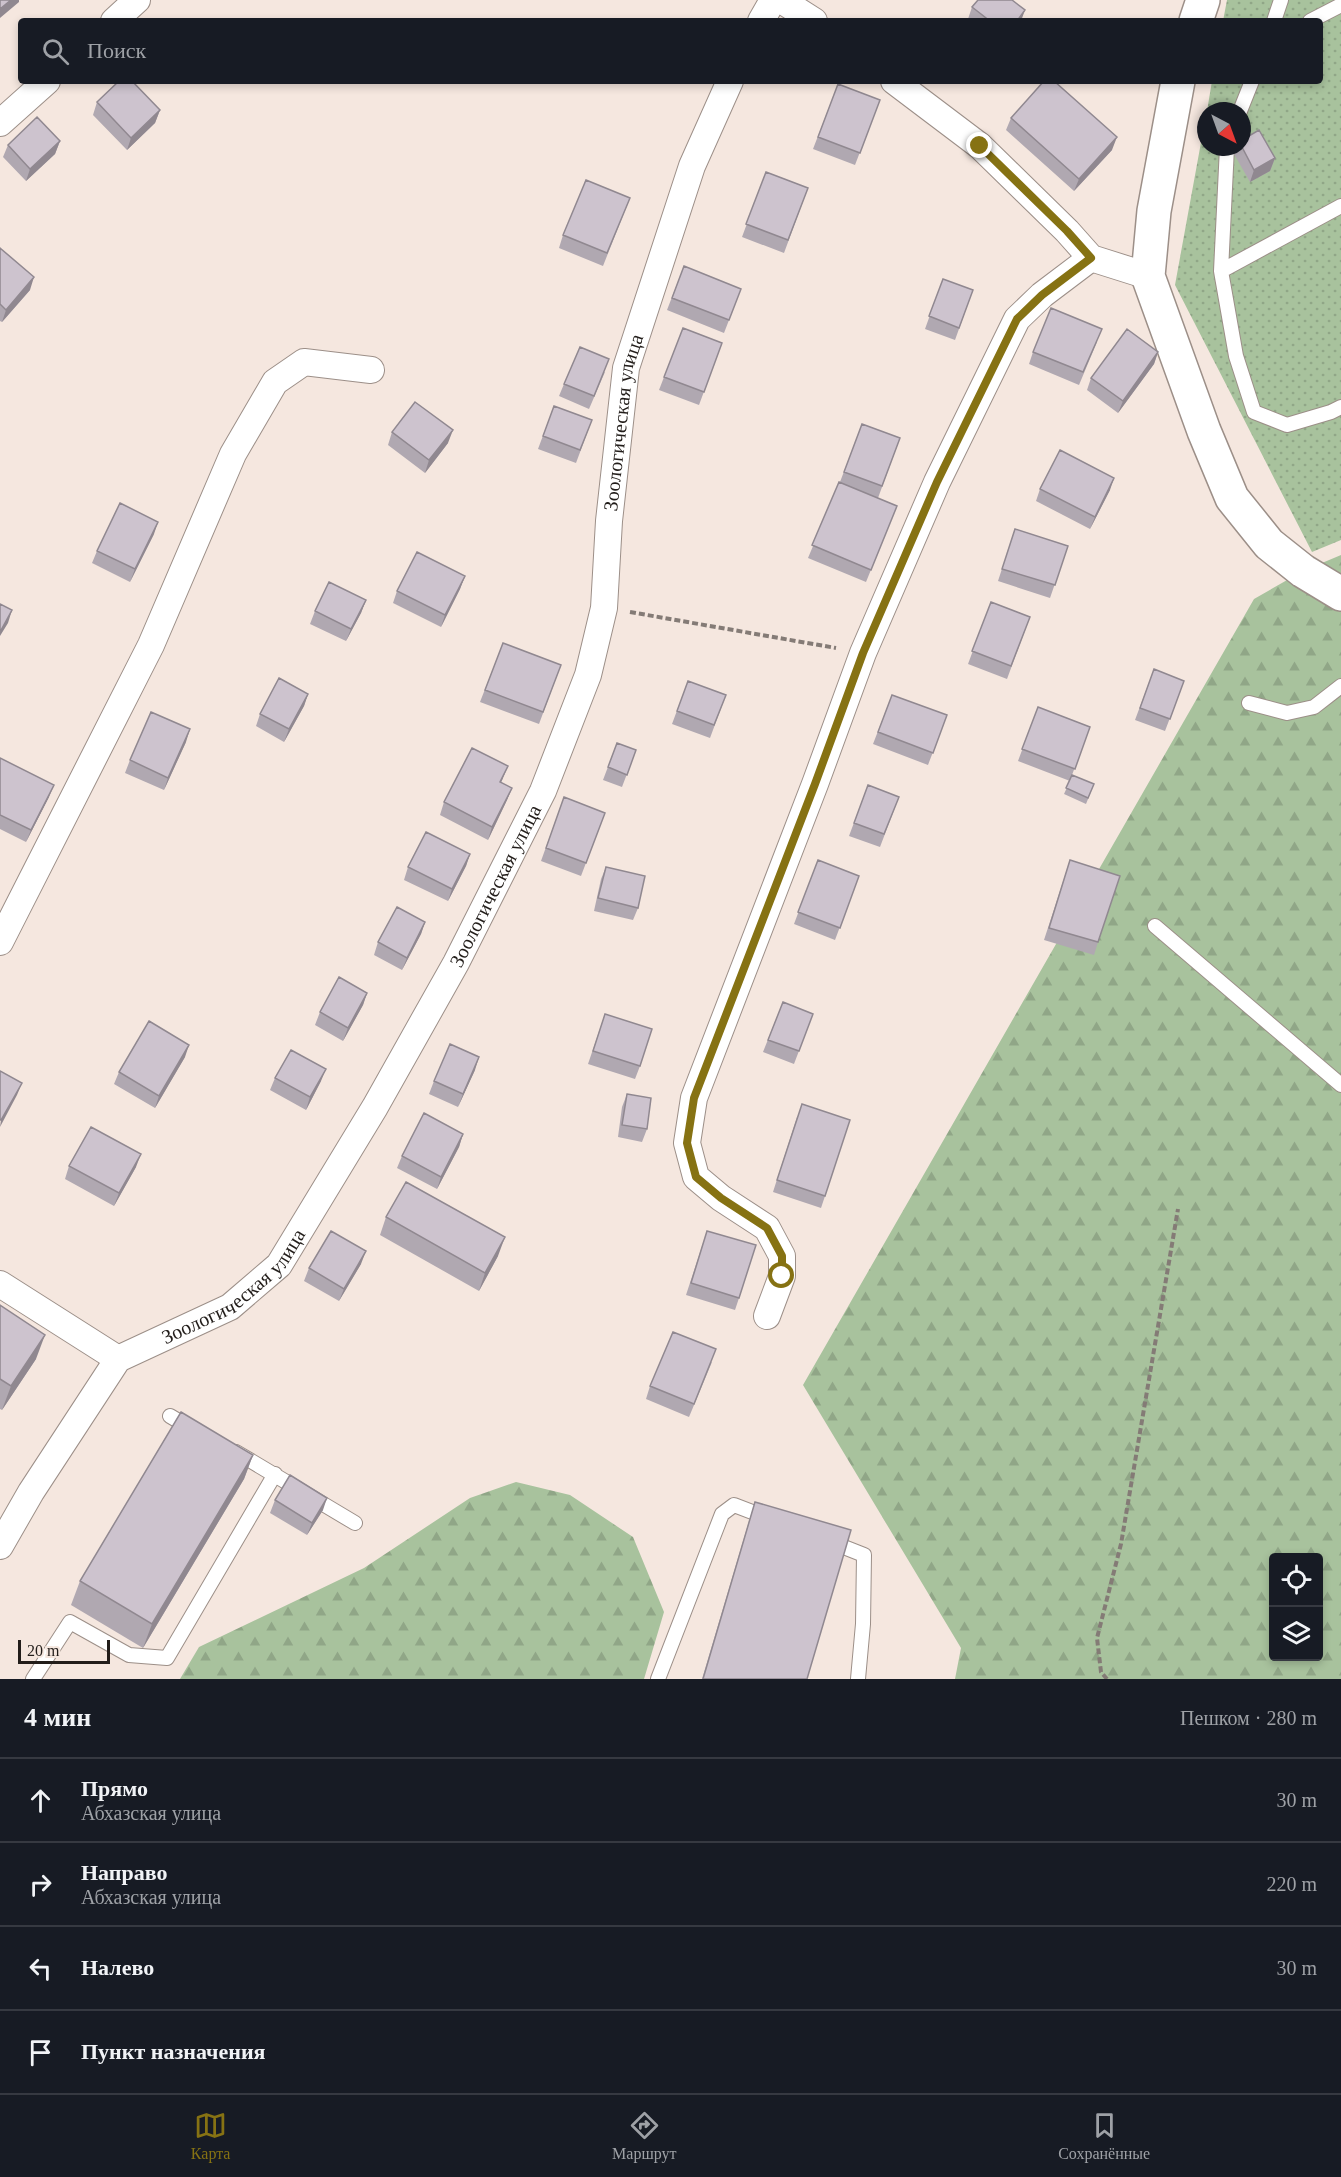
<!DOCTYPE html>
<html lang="ru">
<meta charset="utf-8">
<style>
body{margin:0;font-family:Georgia,serif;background:#242831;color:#f1f3f6}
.controls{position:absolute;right:18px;bottom:18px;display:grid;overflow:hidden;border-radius:6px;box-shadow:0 3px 9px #0003}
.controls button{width:54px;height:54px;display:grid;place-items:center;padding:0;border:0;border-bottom:2px solid #363941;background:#171b24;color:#f1f3f6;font:30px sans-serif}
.compass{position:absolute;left:1197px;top:102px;width:54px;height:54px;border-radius:50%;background:#171b24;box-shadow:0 3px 9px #0003;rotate:139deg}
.scale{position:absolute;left:18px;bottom:15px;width:92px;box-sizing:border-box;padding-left:6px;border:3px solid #221d1a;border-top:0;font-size:16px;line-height:21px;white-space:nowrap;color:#221d1a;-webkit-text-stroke:4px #f5e7df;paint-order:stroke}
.stop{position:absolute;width:18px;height:18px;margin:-14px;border:4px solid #867213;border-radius:50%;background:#fff}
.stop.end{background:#867213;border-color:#fff;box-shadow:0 2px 6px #0008}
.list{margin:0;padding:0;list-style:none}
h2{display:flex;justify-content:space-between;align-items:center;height:78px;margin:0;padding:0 24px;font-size:26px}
h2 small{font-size:20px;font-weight:400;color:#9ea1a6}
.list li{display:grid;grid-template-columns:39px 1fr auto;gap:18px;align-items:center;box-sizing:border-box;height:84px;padding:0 24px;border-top:2px solid #363941}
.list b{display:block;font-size:22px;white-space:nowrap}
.list p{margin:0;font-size:20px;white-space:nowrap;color:#9ea1a6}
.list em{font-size:20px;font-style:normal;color:#9ea1a6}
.icon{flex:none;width:33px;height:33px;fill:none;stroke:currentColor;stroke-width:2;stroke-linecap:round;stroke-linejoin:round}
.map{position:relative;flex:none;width:1341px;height:1679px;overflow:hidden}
.search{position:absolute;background:#171b24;box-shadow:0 3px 9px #0003;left:18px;right:18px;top:18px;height:66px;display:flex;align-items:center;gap:15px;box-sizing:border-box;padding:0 21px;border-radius:6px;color:#9ea1a6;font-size:22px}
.sheet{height:414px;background:#171b24}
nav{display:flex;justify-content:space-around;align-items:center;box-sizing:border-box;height:84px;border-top:2px solid #363941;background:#171b24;font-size:16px;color:#9ea1a6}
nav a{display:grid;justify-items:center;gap:3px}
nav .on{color:#867213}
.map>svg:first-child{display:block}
.grass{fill:url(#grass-dots)}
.forest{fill:url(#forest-firs);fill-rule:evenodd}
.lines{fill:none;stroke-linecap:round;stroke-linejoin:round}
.lane-casing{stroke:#9c8f88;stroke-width:16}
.street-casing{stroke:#9c8f88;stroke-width:28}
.secondary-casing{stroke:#9c8f88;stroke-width:36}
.path{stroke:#847b76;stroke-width:4;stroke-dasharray:6 3;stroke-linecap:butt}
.lane{stroke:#fff;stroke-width:14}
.street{stroke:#fff;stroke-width:26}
.secondary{stroke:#fff;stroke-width:33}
.wall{fill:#b0a8b1}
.shaded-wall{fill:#908890}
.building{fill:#cdc3ce;stroke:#908890;stroke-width:1.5}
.route{stroke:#867213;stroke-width:8}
.labels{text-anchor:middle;stroke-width:5;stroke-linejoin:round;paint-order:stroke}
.street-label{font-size:20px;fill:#221d1a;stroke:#f5e7df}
</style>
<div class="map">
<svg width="1341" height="1679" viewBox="0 0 1341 1679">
<defs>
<pattern id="grass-dots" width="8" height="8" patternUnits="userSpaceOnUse" patternTransform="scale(1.5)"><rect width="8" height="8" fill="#a8c29d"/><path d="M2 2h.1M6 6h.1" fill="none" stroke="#90a687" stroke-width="1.8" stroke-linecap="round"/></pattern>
<pattern id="forest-firs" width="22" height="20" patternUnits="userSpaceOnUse" patternTransform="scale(1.5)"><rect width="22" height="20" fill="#a8c29d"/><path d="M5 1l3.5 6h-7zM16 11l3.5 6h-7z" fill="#90a687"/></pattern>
</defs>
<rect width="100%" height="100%" fill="#f5e7df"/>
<path class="grass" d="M1227,0H1341V540L1312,552L1175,285L1206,115V147H1242V111H1207L1212,81H1320V21H1223Z"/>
<path class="forest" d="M1341,555V1679H955L961,1648L803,1385L1254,599L1303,571ZM1274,1558H1318V1656H1274Z
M516,1482L570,1495L633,1537L664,1612L644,1679H180L199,1647L364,1568L470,1498Z"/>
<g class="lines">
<g class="lane-casing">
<path id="lane" d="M1274,21L1281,0
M1310,21L1341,5
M1240,111L1252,81
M1227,147L1221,271L1236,356L1254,412L1287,425L1331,412L1341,407
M1221,271L1341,206
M1249,703L1287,713L1314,707L1341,686
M1155,926L1341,1085
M170,1416L192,1429
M236,1452L355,1523
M831,1542L864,1555L863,1624L858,1679
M33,1679L70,1622L129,1655L167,1658L275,1474
M658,1679L722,1514L734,1505L768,1518"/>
</g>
<g class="street-casing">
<g id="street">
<path d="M781,0L814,21"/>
<path d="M114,21L137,0"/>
<path d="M761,21L773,0"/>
<path d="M894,81L980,146L1067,231L1091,258L1148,276"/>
<path d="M0,123L47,81"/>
<path d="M0,942L151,645L233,454L275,382L304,362L371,370"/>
<path d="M0,1284L118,1359"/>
<path d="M767,1316L782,1276V1256L767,1228L721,1198L696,1177L687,1143L694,1098L815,784L863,653L937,482L1017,319L1042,295L1091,258"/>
<path id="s1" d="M0,1546L31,1492L118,1359L230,1307L279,1265L375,1107L456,963L543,791L588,675L604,608L609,521L626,368L692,166L730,81"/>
</g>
</g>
<g class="secondary-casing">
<path id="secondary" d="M1196,21L1203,0
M1178,81L1154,211L1148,276L1204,431L1232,498L1269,544L1303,571L1341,594"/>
</g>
<path class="path" d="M630,612L836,648
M1107,1679L1101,1672L1097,1638L1121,1544L1178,1209"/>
<use href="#lane" class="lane"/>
<use href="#street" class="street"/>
<use href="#secondary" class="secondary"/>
</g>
<path class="wall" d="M972,7L1021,21H970L968,19Z
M838,84L880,100L855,165L813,149Z
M97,102L160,110L155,123L127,150L93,115Z
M1011,118L1112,150L1074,191L1006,130Z
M60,141L55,154L26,181L3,157L8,145Z
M1237,147H1242L1275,158L1270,171L1250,182L1234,154Z
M766,172L808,188L784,253L742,237Z
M630,198L603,266L559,248L563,235Z
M0,248L30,290L2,322L0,321Z
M684,266L736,302L724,333L667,310Z
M943,279L973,290L955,340L925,329Z
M683,328L722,343L699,405L659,390Z
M1097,342L1079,385L1029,364L1033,352Z
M1158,352L1154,364L1118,413L1087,390L1091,378Z
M605,372L589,409L559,396L564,384Z
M554,406L592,420L576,463L538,449Z
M862,424L900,438L878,498L897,506L866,582L808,558L840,482Z
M392,432L448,443L425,473L388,445Z
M1040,489L1110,490L1090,529L1036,501Z
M1015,529L1068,546L1050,598L998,581Z
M154,534L130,582L92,563L97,551Z
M465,576L460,589L441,627L393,603L397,591Z
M366,600L361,613L346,641L310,624L315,611Z
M991,602L1030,617L1007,679L968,664Z
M503,643L561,665L539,724L480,702Z
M1154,669L1184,681L1165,731L1135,720Z
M688,681L726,695L710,738L672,724Z
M308,694L304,706L284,742L256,726L260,714Z
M892,695L947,715L928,765L873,744Z
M1038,707L1090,727L1072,775L1094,784L1086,804L1064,794L1070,781L1018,761Z
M186,742L164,790L125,773L130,760Z
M617,743L636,750L622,787L603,780Z
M0,758L49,797L26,842L0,829Z
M503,778L501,783L512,788L507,800L488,840L440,815L444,802Z
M868,785L899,797L880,847L849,836Z
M564,797L605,813L581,876L541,861Z
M470,854L466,866L448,901L404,880L408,867Z
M818,860L859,876L835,940L794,924Z
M1070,860L1098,942L1094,955L1044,940Z
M606,867L638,908L633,920L594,911L601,879Z
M425,922L421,934L402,970L374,955L378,942Z
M367,993L363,1005L343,1041L315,1025L320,1012Z
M783,1002L813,1014L794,1064L763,1052Z
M605,1014L640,1066L635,1079L588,1064Z
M185,1057L155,1108L114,1084L119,1072Z
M475,1070L458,1107L429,1094L434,1081Z
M275,1078L321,1081L306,1110L270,1090Z
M627,1094L647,1129L642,1142L618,1137L622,1107Z
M797,1117L825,1196L821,1208L773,1192Z
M463,1134L459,1147L437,1189L397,1168L402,1156Z
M69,1166L136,1167L114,1206L65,1179Z
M386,1217L498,1256L479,1291L380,1235Z
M707,1231L739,1298L735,1310L686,1295Z
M361,1264L339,1301L304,1281L309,1268Z
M0,1305L36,1359L2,1410L0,1409Z
M712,1362L689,1417L646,1399L650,1386Z
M253,1455L244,1479L143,1648L71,1605L80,1581Z
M275,1500L323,1510L307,1535L270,1513Z
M755,1502L807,1679H702L749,1521Z"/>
<path class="shaded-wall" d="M11,0H19V2L0,18V9Z
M1025,10L1021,21H1017Z
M160,110L155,123L127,150L131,138Z
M1117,137L1112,150L1074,191L1079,179Z
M60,141L55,154L26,181L30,169Z
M1275,158L1270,171L1250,182L1254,170Z
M34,277L30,290L2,322L6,310Z
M1158,352L1154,364L1118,413L1123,401Z
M453,430L448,443L425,473L429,460Z
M1114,478L1110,490L1090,529L1095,517Z
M158,522L154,534L130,582L135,569Z
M465,576L460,589L441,627L445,615Z
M366,600L361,613L346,641L351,629Z
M12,610L8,623L0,636V632Z
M308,694L304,706L284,742L289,729Z
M190,729L186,742L164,790L168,778Z
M508,766L503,778L495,794L500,782Z
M54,785L49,797L26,842L31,830Z
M512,788L507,800L488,840L492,827Z
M470,854L466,866L448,901L452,889Z
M425,922L421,934L402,970L407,958Z
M367,993L363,1005L343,1041L348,1028Z
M189,1045L185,1057L155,1108L159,1096Z
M479,1057L475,1070L458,1107L463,1094Z
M326,1069L321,1081L306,1110L310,1097Z
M22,1083L17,1095L0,1127L1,1120Z
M463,1134L459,1147L437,1189L441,1177Z
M141,1154L136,1167L114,1206L119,1193Z
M505,1237L498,1256L479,1291L485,1273Z
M366,1251L361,1264L339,1301L344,1289Z
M45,1335L36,1359L2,1410L11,1386Z
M253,1455L244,1479L143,1648L152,1624Z
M327,1498L323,1510L307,1535L312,1523Z"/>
<path class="building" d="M0,0H11L0,9Z
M978,0H1012L1025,10L1017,21H990L972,7Z
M119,81H132L160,110L131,138L97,102Z
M1044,81H1054L1117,137L1079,179L1011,118Z
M838,84L880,100L860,153L818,137Z
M37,117L60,141L30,169L8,145Z
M1259,130L1275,158L1254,170L1242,147V140Z
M766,172L808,188L788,240L746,224Z
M586,180L630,198L607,253L563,235Z
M0,248L34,277L6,310L0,304Z
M684,266L741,289L729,320L672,298Z
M943,279L973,290L959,328L929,316Z
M1051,308L1102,329L1083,372L1033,352Z
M683,328L722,343L704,392L664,377Z
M1127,329L1158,352L1123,401L1091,378Z
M580,347L609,359L594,396L564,384Z
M415,402L453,430L429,460L392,432Z
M554,406L592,420L580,450L543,436Z
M862,424L900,438L882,486L844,472Z
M1060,450L1114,478L1095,517L1040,489Z
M839,482L897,506L871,570L812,545Z
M120,503L158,522L135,569L97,551Z
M1015,529L1068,546L1055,585L1002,569Z
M417,552L465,576L445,615L397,591Z
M329,582L366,600L351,629L315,611Z
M991,602L1030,617L1011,666L972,651Z
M0,604L12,610L0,632Z
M503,643L561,665L543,712L485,690Z
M1154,669L1184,681L1170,719L1140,708Z
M279,678L308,694L289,729L260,714Z
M688,681L726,695L714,725L677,711Z
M892,695L947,715L933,753L878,732Z
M1038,707L1090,727L1075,769L1022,749Z
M151,712L190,729L168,778L130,760Z
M617,743L636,750L627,775L608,767Z
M472,748L508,766L500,782L512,788L492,827L444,802Z
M0,758L54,785L31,830L0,815Z
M1072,775L1094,784L1088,798L1066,788Z
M868,785L899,797L884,834L854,823Z
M564,797L605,813L586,863L546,848Z
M426,832L470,854L452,889L408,867Z
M818,860L859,876L840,928L798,912Z
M1070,860L1120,876L1098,942L1049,928Z
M606,867L645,876L638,908L598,898Z
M397,907L425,922L407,958L378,942Z
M339,977L367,993L348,1028L320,1012Z
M783,1002L813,1014L799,1051L768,1040Z
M605,1014L652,1029L640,1066L593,1051Z
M149,1021L189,1045L159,1096L119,1072Z
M450,1044L479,1057L463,1094L434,1081Z
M291,1050L326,1069L310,1097L275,1078Z
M0,1071L22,1083L1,1120H0Z
M627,1094L651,1098L647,1129L622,1125Z
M802,1104L850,1120L825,1196L777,1180Z
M424,1113L463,1134L441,1177L402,1156Z
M91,1127L141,1154L119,1193L69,1166Z
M406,1182L505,1237L485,1273L386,1217Z
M331,1231L366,1251L344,1289L309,1268Z
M707,1231L756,1245L739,1298L691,1283Z
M0,1305L45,1335L11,1386L0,1379Z
M673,1332L716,1349L694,1404L650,1386Z
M181,1412L253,1455L152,1624L80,1581Z
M290,1475L327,1498L312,1523L275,1500Z
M755,1502L851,1530L807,1679H703Z"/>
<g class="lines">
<path class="route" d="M782,1276V1256L767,1228L721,1198L696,1177L687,1143L694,1098L815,784L863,653L937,482L1017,319L1042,295L1091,258L1067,231L980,146"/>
</g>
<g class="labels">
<g class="street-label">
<text dy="7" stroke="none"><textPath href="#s1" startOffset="1332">Зоологическая улица</textPath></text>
<text dy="7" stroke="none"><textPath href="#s1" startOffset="846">Зоологическая улица</textPath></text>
<text dy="7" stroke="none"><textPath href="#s1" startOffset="360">Зоологическая улица</textPath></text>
</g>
</g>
</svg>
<div class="controls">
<button><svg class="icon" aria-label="locate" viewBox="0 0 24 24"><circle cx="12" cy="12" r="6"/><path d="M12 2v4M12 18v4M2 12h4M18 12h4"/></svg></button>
<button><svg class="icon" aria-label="layers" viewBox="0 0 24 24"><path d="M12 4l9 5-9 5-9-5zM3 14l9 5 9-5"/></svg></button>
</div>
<svg class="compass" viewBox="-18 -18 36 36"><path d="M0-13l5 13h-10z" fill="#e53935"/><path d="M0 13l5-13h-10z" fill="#9ea1a6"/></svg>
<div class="scale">20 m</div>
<div class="stop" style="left:782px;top:1276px"></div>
<div class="stop end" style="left:980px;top:146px"></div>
<div class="search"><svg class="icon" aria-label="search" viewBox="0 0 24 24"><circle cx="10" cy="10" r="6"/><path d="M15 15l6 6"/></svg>Поиск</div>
</div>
<section class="sheet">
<h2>4 мин<small>Пешком · 280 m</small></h2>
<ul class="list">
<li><svg class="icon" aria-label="ahead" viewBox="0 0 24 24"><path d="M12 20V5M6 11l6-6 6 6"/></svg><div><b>Прямо</b><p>Абхазская улица</p></div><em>30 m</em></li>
<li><svg class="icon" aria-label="right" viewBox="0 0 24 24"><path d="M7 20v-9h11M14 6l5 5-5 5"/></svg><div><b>Направо</b><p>Абхазская улица</p></div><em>220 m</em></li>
<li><svg class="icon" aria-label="left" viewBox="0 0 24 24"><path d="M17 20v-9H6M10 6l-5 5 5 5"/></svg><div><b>Налево</b></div><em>30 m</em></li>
<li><svg class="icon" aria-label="arrive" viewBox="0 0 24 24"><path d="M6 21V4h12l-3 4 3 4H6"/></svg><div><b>Пункт назначения</b></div></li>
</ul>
</section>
<nav>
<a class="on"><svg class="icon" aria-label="map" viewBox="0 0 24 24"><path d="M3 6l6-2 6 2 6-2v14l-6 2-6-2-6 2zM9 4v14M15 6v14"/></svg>Карта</a>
<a><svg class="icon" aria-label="directions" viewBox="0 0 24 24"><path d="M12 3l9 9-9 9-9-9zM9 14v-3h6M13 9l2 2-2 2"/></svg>Маршрут</a>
<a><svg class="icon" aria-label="saved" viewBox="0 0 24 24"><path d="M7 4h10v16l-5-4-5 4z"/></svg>Сохранённые</a>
</nav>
